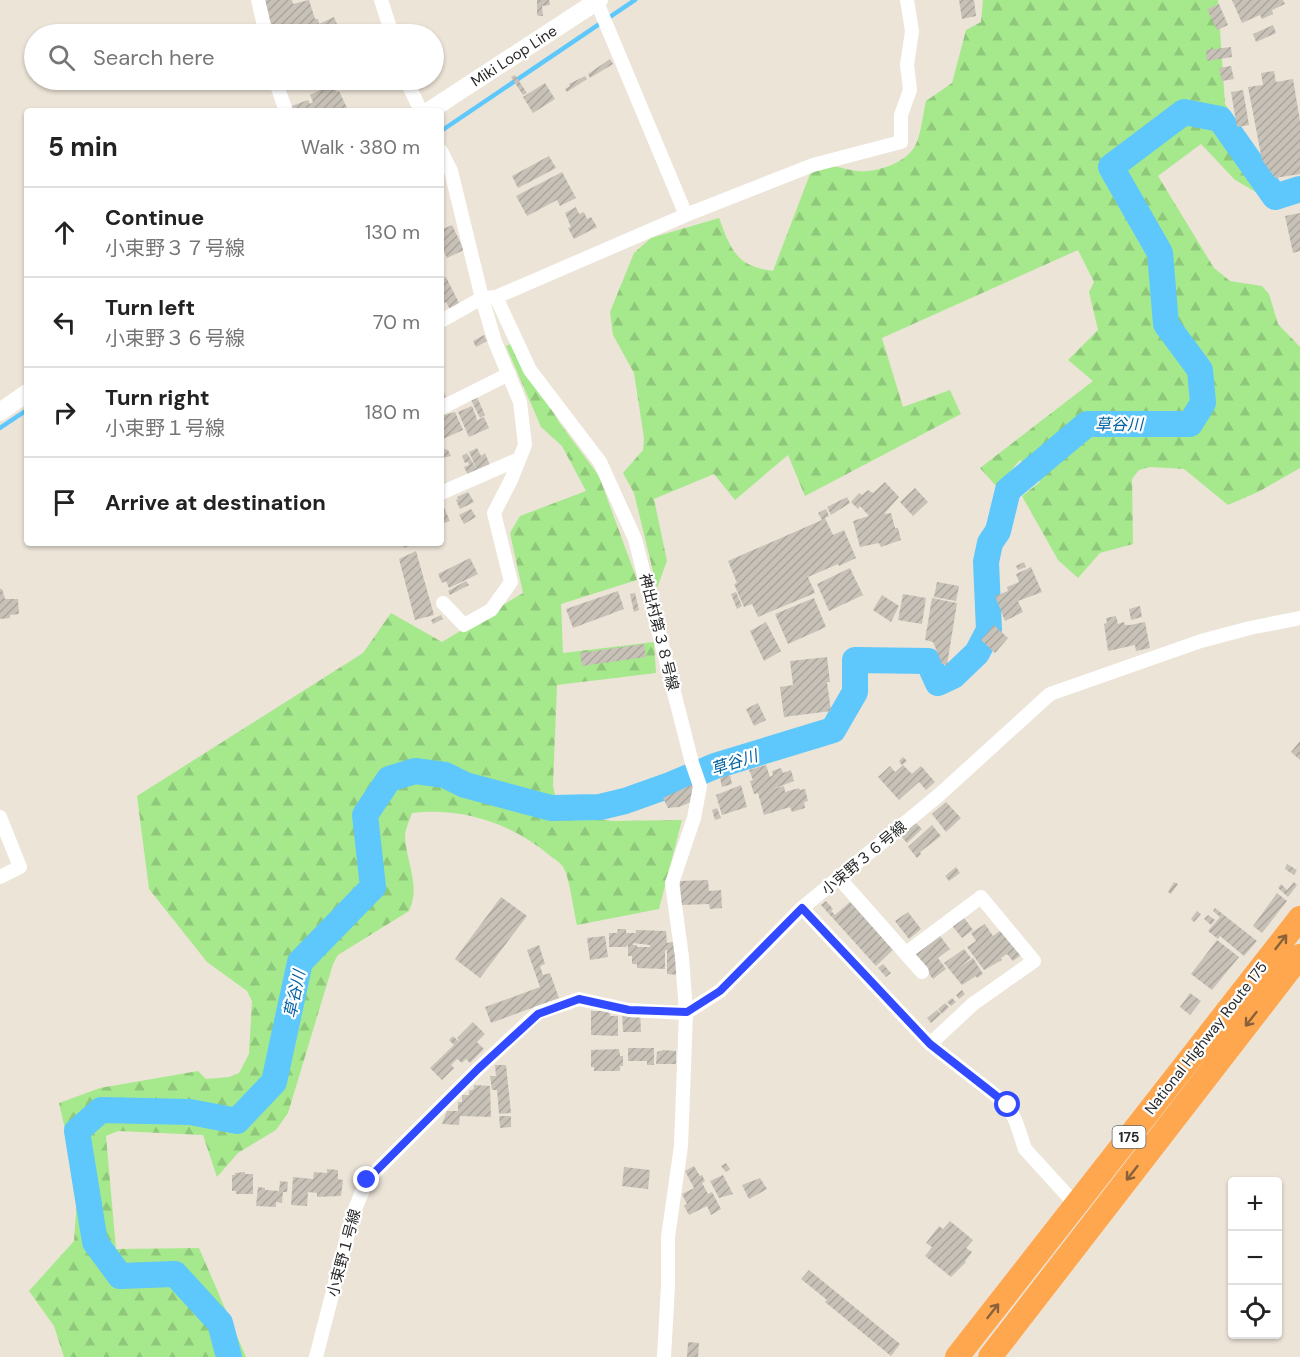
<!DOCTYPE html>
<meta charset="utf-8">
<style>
body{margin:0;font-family:"DM Sans","Noto Sans JP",sans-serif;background:#f2f2f2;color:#222}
.controls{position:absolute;right:18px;bottom:18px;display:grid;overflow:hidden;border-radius:6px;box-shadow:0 2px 4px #0004}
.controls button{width:54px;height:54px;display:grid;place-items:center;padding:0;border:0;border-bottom:2px solid #e0e0e0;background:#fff;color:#222;font:30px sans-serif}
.stop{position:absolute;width:18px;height:18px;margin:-14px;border:4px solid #314aff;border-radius:50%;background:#fff}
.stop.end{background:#314aff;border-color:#fff;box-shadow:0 2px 6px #0008}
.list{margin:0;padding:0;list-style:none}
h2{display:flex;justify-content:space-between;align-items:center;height:78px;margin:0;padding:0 24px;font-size:26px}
h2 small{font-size:20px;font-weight:400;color:#767676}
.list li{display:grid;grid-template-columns:39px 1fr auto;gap:18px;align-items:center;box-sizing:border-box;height:90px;padding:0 24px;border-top:2px solid #e0e0e0}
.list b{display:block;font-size:22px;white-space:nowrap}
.list p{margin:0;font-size:20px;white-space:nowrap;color:#767676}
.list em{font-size:20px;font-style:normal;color:#767676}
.icon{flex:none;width:33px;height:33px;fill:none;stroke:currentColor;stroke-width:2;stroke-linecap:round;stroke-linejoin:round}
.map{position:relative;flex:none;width:1300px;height:1357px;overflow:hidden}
.search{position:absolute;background:#fff;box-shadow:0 2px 4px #0004;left:24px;top:24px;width:420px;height:66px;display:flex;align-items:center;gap:15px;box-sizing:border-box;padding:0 21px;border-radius:33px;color:#767676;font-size:22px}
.panel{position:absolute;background:#fff;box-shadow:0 2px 4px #0004;left:24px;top:108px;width:420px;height:438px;border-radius:6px}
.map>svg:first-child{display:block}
.forest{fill:url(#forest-firs)}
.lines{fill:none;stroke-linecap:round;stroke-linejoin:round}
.stream{stroke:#5ec7fb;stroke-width:4.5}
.river{stroke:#5ec7fb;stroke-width:26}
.building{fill:url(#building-hatch);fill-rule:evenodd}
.street{stroke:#fff;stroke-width:14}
.secondary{stroke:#fff;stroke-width:18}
.highway{stroke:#ffa74f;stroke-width:24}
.oneway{stroke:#89613a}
.route{stroke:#314aff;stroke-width:8}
.labels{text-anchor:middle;stroke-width:4.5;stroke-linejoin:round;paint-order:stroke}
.shield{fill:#fff;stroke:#686868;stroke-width:1.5}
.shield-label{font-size:14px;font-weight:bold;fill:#282828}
.street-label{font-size:15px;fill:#282828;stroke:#fff}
.water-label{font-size:16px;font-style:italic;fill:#0061a3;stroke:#fff}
</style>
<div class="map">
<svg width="1300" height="1357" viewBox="0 0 1300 1357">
<defs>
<pattern id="forest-firs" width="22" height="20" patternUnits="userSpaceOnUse" patternTransform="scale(1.5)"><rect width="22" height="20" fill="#a6e98d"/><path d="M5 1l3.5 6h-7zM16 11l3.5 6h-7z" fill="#8fc87a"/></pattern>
<pattern id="building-hatch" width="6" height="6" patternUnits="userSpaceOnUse" patternTransform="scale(1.5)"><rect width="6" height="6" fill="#c7c1b7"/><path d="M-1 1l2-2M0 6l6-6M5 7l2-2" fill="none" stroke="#aba69d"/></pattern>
</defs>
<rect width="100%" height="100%" fill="#ece4d7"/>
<path class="forest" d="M983,0H1218L1225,104L1291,200L1277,204L1235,180L1201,144L1158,176L1214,268L1230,281L1262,286L1269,294L1278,324L1300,347V468L1258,492L1228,505L1184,469L1150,467L1139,470L1132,479L1133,544L1100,553L1078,578L1058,560L1022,496L1040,482L1020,460L997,487L980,468L1093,381L1068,360L1098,330L1089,292L1094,282L1078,250L882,338L903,407L950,390L961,414L805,496L788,455L735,500L714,474L654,499L667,561L657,588L634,493L623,473L643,450L644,438L634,373L613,335L610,312L634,253L651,238L719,218C731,250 736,266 773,271L810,174C828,159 838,169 858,171C876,173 906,163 915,146C921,136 923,113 926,101L952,83L966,30L981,22Z
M513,343L559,422L599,476L637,580L561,604L563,653L654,642L656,673L557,685L553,786L559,813L612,821L682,820L659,909L577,925C574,913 569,874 563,867C560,862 553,858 549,855C511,823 461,807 412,813C410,820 405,829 405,836C406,862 421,886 409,911L338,955L333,964L288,1113L276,1130L238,1153L217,1177L203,1135L118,1131L106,1136L116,1249L199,1248L246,1357H64L54,1326L29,1291L74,1241L78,1186L59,1103L100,1088L198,1071L206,1079L229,1077L239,1073L249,1054L252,1001L247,991L207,962L149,889L137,796L363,653L391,613L442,642L523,593L510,533L520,516L586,491L562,446L541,427L506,346Z"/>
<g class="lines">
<path class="stream" d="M441,131L635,0
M0,428L27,410"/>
<path class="river" d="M229,1357L220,1323L175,1274L120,1276L95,1242L77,1131L101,1110L190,1112L237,1121L274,1082L300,962L373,887L365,815L389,779L415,771L445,775L465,785L551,808L600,807L625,801L670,785L715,766L833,730L855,692V660L928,661L938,683L953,676L977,653L989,630L986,562L990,543L998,531L1008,490L1087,424H1190L1203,403L1200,370L1166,324L1160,253L1111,167L1184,112L1220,119L1275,197L1300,189"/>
</g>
<path class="building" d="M264,0H292L293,4L309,0L315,19H318L319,24L334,17L341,34H273L266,12L269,11L266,10Z
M537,0H549L550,5L542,6L543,16H538L537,14Z
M959,0H974L976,16L962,19Z
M1232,0H1283L1285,4L1272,10L1273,14L1262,19L1260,15L1242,23Z
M1219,4L1228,25L1217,30L1207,9Z
M1273,25L1276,33L1256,42L1253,34Z
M1231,47L1232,57L1207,61L1206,50Z
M610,59L613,64L590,78L588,74Z
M1231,66L1234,79L1222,81L1219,68Z
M1274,71L1276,82L1293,79L1300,121V174L1275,178L1262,160L1248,87L1263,85L1261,73Z
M515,75L527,93L523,95L511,77Z
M585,76L587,79L567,92L565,89L570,86L569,84Z
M545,83L555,99L533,113L523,97Z
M331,85L337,92L339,91L348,110L291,111L289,107L308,100L310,104L313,102L310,95Z
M1243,90L1249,125L1237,127L1231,92Z
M549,156L556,168L518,188L512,176Z
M562,172L576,198L560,206L557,200L527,216L516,196Z
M576,207L579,214L584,212L587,219L591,217L597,227L574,239L568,228L571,227L565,213Z
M1300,213V251L1293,253L1285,216Z
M452,225L464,250L447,258L441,245V230Z
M446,277L461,307L451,311L446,302L441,304V279Z
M484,335L487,341L476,347L473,341Z
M441,386L446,397L441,399Z
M477,397L485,415L480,418L471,400Z
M472,406L477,419L476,421L484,417L489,428L469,437L458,412Z
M455,412L463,430L443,439L441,434V416Z
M477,448L481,456L485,453L490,465L477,470L469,452Z
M445,449L448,450L451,456L443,458L444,465L441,466V451Z
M467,453L477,470L468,475L464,467L469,465L468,462L465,463L462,456Z
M885,482L899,497L884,514L891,513L895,528H898L901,540L881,547L879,543L860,547L853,521L869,516L860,506L858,509L851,502L859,493L862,495L868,490L873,493Z
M915,488L928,502L913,516L900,502Z
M468,492L474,502L460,509L456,500L458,499L457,497Z
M847,497L850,503L831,515L827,507Z
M441,501L450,521L441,524Z
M471,509L476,517L464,524L459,515Z
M826,509L829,516L825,518L833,535L844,530L856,558L839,566L838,564L808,577L815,593L758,617L752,604L744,607L734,584L737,583L728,561L822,520L818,513Z
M403,543H415L404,548L402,544Z
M416,551L434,615L415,620L399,559Z
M470,558L478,574L449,588L446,581L442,583L438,574Z
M1024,562L1026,567L1018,570L1016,566Z
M1031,567L1042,592L1018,601L1023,612L1005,621L995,596L1008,591L1007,587L1019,582L1016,574Z
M850,568L863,595L829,611L817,584Z
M466,581L469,585L450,595L448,591Z
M937,582L959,586L956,601L934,597Z
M0,589H2L5,599H18L19,614L10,615V618L0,619Z
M618,591L624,609L573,628L566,609Z
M736,592L742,606L737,609L731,594Z
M635,593L639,610L634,612L630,594Z
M903,594L926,598L922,624L898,620Z
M882,595L899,606L891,622L873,610Z
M814,598L826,627L788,644L775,614Z
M932,598L957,603L947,665L942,664L933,642L925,640Z
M1140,606L1142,617L1131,620L1129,609Z
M441,615L443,619L433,624L431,620Z
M1116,616L1118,624L1124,622L1125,625H1130L1145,622L1150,648L1136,651L1135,645L1108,651L1104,624L1107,623L1106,618Z
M766,622L781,651L764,661L750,631Z
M994,625L1008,638L995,653L981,640Z
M644,644L646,657L582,666L580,653Z
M827,657L830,682H827L831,711L784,717L780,687L793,685L790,661Z
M758,703L766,720L754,726L746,709Z
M1300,741V760L1291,752Z
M903,757L907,761L902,765L899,761Z
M766,765L770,777L773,775L772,771L781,768L783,773L791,770L794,781L773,789L784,786L785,792L799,788L800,790L805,789L808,801L804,802L805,808L792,812L790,807L764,815L758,793L754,794L750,781L753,780L749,770Z
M903,765L912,774L921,766L935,782L926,790L919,782L899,800L878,777L890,766L895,772Z
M730,775L732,784L722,787L720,778Z
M693,784L696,800L679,807L668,808L663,798Z
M741,785L747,807L722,815L716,795Z
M946,802L961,818L946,832L932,814Z
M717,808L721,818L715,820L712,810Z
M915,822L922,829L907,843L900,835Z
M932,825L941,836L920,852L921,854L917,858L908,847Z
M1287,864L1297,870L1294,875L1285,869Z
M956,867L960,873L949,881L945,876Z
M708,880L709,891L721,890L722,908L710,909L709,904L681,905L680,881Z
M1174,882L1178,884L1171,894L1168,892Z
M1294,882L1297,885L1288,897L1278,888L1281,884L1287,890Z
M1277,893L1287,901L1262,933L1253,926Z
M501,897L527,916L480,978L455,959Z
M826,901L833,909L831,911L835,915L850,902L893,950L876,966L821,905Z
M1215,908L1257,941L1244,956L1220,936L1218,939L1208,931L1220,917L1213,911Z
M1197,911L1201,914L1194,922L1191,919Z
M908,912L921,929L909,939L895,921Z
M962,915L973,930L962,938L950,923Z
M1208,915L1215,920L1211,925L1204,919Z
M985,924L993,936L1004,928L1024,953L1013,961L1007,954L1001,958L1002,960L984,970L967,947L976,941L971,933Z
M618,929H626V933H636V930L666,931L667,943L677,941L680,975L667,974V950H665V969L637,968V964H632V956H628V945L626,947H609V933H617ZM633,943L650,945V947H637V945H633Z
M937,932L950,949L938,958L946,969L933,979L913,953Z
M605,936L608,957L590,960L587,938Z
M1217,940L1239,957L1212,990L1191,974Z
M539,945L545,964L540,966L543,975L550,973L559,998L491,1023L485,1007L540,987L527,950Z
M964,949L971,958L956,970L973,958L983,974L977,978L976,976L962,985L944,963Z
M883,964L891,973L886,977L878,968Z
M962,990L965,994L959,999L956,995Z
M1190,993L1201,1001L1190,1015L1180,1007Z
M952,998L956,1002L951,1006L947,1002Z
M945,1003L949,1007L942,1014L938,1009Z
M937,1010L941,1014L931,1023L927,1018Z
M591,1011H610V1016H618V1036L591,1035Z
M622,1011H640L641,1032H623Z
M473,1022L485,1034L477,1042L484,1049L470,1063L466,1059L462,1063L457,1059L451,1065L454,1068L442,1080L430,1068L454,1045L449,1040L453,1036L458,1041L459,1040L457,1038Z
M628,1048H654V1065H647V1061H628Z
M619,1049L620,1056H623V1066H620V1071H594V1067H591V1050Z
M663,1050L676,1051V1064H656L657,1052Z
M495,1065H506L511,1113L499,1114L497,1090H492L490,1076H496Z
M474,1085L490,1086L491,1117L460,1116L459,1125L442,1124L447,1111H458V1102H462V1095H469V1091L474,1089Z
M499,1116H511V1127L500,1128Z
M726,1163L730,1169L726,1172L721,1166Z
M694,1166L700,1176L702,1175L705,1181L702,1183L708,1194L712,1192L721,1209L711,1215L707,1206L689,1215L684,1206L687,1204L682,1194L694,1188L685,1171Z
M624,1167L650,1170L648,1189L622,1186Z
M327,1169L338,1170V1179L343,1180L341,1196L317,1197V1193L308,1192L307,1206L291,1205L293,1177L313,1179L314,1172L327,1173Z
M245,1172V1174H253V1194H236V1191H232V1175H235V1173Z
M723,1175L733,1194L719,1198L710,1181Z
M760,1178L767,1189L749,1199L742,1185Z
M280,1181L288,1182L287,1192H283L282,1203L276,1202V1207L256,1206L258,1187L265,1188V1190L279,1191Z
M950,1221L973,1240L966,1248L972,1252L965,1261L966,1262L951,1277L925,1256L932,1247L926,1243L939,1226L943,1229Z
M809,1270L900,1344L891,1356L825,1302L827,1300L801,1279Z
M688,1342L699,1343L698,1357H687Z"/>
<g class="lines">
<path class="street" d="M258,0L266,34
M381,0L392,34
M596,0L686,215
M275,80L286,111
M406,80L421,111
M441,151L451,171L482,298L495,342L520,402L525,445L511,480L494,513L511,582L491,610L464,625L443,603
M496,297L686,215L813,165L901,142V115L910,90L907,65L912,31L907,0
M441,408L509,374
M441,493L519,459
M0,817L20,867L0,877
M839,878L922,972
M802,908L930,1044L1008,1105L1016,1122L1025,1149L1076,1205
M906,953L981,897L1034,961L973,1004L930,1044
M316,1357L353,1214L367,1180L478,1069L538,1013L579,999L629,1010L686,1013L682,957L672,883L694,818L700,786L692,763L635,539L600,462L530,370L496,297L482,298L441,321
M664,1357L668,1286V1237L681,1146L686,1013L720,991L802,908L939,795L1050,694L1201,641L1250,628L1300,618"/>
<path class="secondary" d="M429,111L599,0
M0,412L27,393"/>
<path class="highway" d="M957,1357L1300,918
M990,1357L1300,956"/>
</g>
<defs><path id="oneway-shaft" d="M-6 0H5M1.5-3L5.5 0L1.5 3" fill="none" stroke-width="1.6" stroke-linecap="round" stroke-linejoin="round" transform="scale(1.5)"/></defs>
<g class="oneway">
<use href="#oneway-shaft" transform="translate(1281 942) rotate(-52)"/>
<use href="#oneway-shaft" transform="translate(1251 1019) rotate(128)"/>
<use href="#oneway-shaft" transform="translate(1132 1173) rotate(128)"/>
<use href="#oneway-shaft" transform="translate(993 1311) rotate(-52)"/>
</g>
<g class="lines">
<path class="route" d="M367,1180L478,1069L538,1014L579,999L629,1010L687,1012L720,991L802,908L930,1044L1008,1105"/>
</g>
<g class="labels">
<rect class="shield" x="1112.5" y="1126" width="33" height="22" rx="4.5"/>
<g class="shield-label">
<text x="1129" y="1142">175</text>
</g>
<g class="street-label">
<text transform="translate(514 56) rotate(-33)" y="5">Miki Loop Line</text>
<text transform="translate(659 632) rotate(76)" y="5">神出村第３８号線</text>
<text transform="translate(864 858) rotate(-40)" y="5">小束野３６号線</text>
<text transform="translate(1206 1038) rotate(-52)" y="5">National Highway Route 175</text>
<text transform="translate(344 1253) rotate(-75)" y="5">小束野１号線</text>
</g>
<g class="water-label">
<text x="1119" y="430">草谷川</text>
<text transform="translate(734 762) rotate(-18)" y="6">草谷川</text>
<text transform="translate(294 994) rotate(-78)" y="6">草谷川</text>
</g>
</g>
</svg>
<div class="controls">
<button>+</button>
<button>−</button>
<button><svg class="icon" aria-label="locate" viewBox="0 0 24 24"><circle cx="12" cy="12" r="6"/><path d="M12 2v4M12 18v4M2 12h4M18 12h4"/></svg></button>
</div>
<div class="stop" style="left:1008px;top:1105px"></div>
<div class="stop end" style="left:367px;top:1180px"></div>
<div class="search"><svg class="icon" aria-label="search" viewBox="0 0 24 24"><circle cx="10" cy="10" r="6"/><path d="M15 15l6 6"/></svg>Search here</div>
<section class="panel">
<h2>5 min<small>Walk · 380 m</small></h2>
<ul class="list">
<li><svg class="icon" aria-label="ahead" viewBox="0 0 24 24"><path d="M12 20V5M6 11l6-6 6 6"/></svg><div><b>Continue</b><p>小束野３７号線</p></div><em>130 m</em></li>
<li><svg class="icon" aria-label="left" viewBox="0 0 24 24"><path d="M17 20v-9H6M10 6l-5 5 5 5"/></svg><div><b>Turn left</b><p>小束野３６号線</p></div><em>70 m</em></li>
<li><svg class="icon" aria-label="right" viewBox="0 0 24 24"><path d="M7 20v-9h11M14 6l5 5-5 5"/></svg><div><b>Turn right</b><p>小束野１号線</p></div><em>180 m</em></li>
<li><svg class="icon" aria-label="arrive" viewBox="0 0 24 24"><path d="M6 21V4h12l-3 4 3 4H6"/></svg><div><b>Arrive at destination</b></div></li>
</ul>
</section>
</div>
